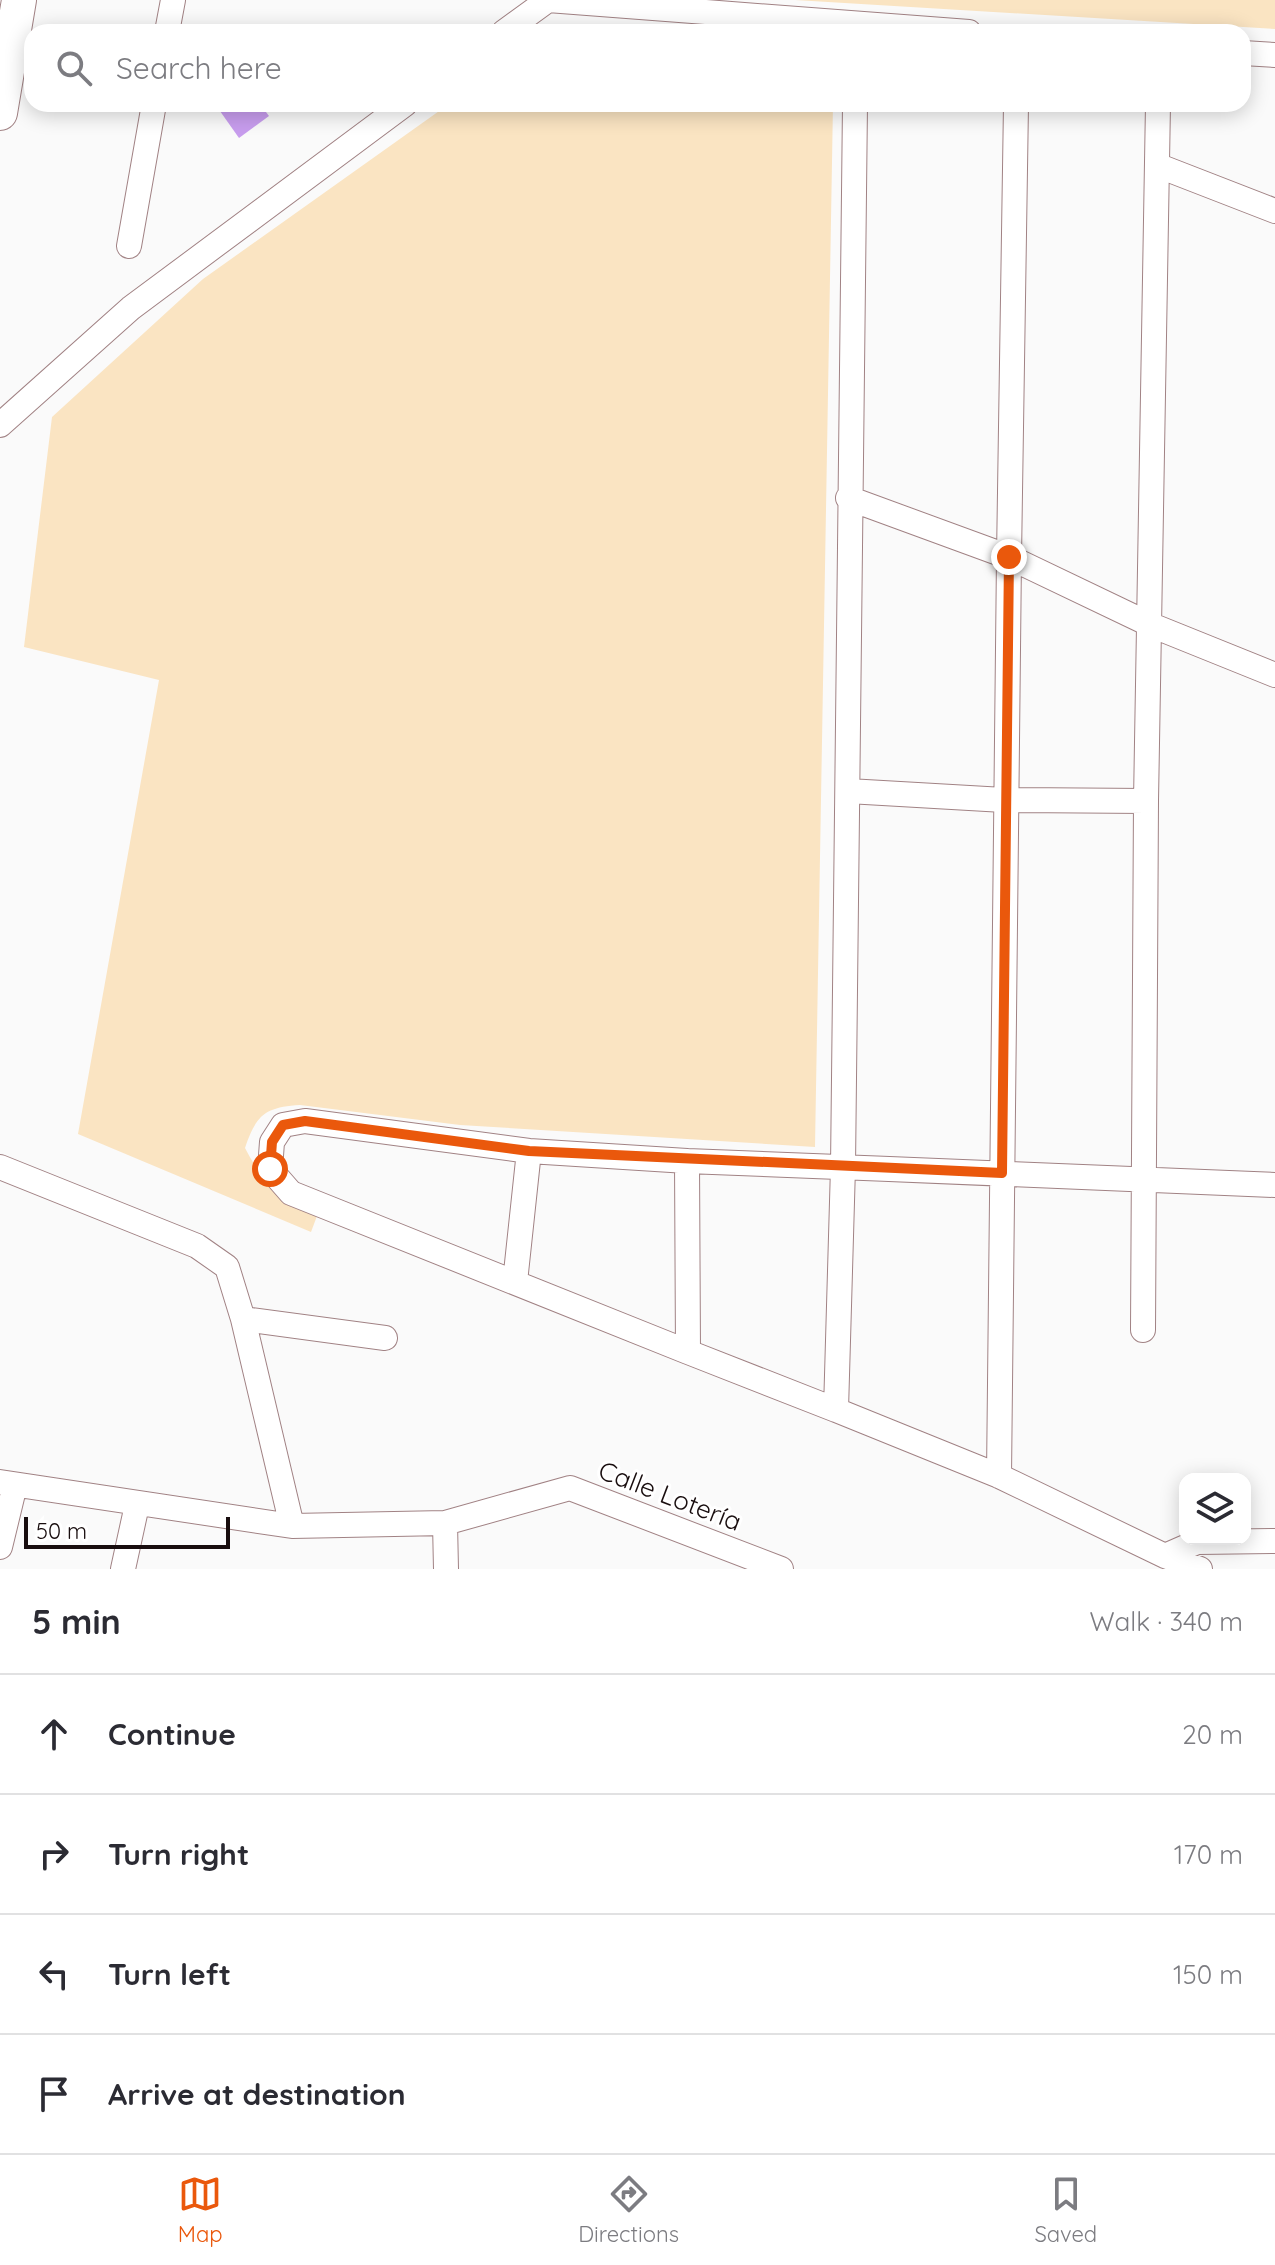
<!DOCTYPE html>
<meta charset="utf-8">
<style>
body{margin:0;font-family:Quicksand,sans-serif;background:#f7f7f7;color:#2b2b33}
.controls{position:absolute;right:24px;bottom:24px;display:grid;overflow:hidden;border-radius:16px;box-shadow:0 4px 20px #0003}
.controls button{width:72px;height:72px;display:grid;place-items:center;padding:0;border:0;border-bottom:2px solid #e1e1e2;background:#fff;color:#2b2b33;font:40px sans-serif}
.scale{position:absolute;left:24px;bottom:20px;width:206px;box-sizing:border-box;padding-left:8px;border:4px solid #180d0e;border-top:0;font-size:22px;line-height:28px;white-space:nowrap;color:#180d0e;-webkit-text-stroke:6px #fff;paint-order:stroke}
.stop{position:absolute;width:24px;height:24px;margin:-18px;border:6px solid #ea580c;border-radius:50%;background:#fff}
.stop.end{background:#ea580c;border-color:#fff;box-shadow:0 2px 8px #0008}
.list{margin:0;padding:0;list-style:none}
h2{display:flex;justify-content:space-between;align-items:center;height:104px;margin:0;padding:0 32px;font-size:34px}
h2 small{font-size:26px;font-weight:400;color:#7c7c81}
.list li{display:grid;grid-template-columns:52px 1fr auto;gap:24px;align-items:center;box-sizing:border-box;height:120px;padding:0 32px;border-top:2px solid #e1e1e2}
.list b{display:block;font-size:30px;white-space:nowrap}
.list em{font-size:26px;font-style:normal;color:#7c7c81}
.icon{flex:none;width:44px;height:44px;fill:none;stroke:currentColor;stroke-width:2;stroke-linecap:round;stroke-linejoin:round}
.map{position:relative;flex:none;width:1275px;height:1569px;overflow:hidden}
.search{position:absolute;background:#fff;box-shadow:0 4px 20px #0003;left:24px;right:24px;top:24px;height:88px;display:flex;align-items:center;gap:20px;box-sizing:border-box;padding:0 28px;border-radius:24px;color:#7c7c81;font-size:30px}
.sheet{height:584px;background:#fff}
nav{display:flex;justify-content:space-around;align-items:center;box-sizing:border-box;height:112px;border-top:2px solid #e1e1e2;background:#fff;font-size:22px;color:#7c7c81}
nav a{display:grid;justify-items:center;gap:4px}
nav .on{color:#ea580c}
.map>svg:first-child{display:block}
.green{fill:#fae4c2}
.water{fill:#c89dee}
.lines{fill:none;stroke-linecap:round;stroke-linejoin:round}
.street-casing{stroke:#a18284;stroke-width:26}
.secondary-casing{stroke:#a18284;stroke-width:36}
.street{stroke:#fff;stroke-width:24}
.secondary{stroke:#fff;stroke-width:34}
.route{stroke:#ea580c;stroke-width:10}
.labels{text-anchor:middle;stroke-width:6;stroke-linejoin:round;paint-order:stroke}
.street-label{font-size:26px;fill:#180d0e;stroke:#fff}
</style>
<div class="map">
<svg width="1275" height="1569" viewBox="0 0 1275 1569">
<rect width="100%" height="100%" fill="#fafafa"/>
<path class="green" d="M795,0H1275V29Z
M449,104H833L815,1147L460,1125L300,1105C265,1107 256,1115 245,1148C263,1183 282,1200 317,1216L311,1232L78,1134L159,680L24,647L52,417L203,279Z"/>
<path class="water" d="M215,104H260L269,116L239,138Z"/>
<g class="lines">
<g class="street-casing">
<path id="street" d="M548,0L969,32
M167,32L173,0
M504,32L548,0
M1243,53L1275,55
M855,104L843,1167L836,1410L688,1352L687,1161C883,1169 1079,1176 1275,1185
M1016,104L1009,557L1151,625L1275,675
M1159,166L1275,211
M129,246L154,104
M0,425L131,308L405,104
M848,498L1009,557L999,1476
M848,791L1004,800L1146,801
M687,1161L529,1151L305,1121L283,1125L272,1142L270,1169L291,1193L688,1352
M0,1167L197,1246L227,1267L243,1319L292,1526
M515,1282L529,1151
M243,1319L385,1338
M1143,1330L1146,801L1158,104
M836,1410L999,1476L1165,1556L1200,1569
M0,1482L292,1526L445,1523L570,1488L781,1569
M445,1523L446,1569
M0,1547L15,1485
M1165,1556L1197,1542L1275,1541
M123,1569L137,1505"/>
</g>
<g class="secondary-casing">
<path id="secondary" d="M0,113L19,0"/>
</g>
<use href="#street" class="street"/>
<use href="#secondary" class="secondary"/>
</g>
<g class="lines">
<path class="route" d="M270,1169L272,1142L283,1125L305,1121L529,1151L1002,1173L1009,557"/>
</g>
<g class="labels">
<g class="street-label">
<text transform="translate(670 1496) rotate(21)" y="9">Calle Lotería</text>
</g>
</g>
</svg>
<div class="controls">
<button><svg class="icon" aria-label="layers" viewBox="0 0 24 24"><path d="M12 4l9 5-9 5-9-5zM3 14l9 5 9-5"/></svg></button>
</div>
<div class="scale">50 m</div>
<div class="stop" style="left:270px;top:1169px"></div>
<div class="stop end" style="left:1009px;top:557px"></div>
<div class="search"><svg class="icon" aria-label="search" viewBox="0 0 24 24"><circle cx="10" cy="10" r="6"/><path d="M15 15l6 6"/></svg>Search here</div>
</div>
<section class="sheet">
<h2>5 min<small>Walk · 340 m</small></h2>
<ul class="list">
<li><svg class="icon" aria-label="ahead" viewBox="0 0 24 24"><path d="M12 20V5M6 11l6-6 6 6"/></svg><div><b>Continue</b></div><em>20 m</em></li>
<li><svg class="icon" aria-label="right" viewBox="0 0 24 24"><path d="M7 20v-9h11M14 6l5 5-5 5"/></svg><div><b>Turn right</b></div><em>170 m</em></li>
<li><svg class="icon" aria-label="left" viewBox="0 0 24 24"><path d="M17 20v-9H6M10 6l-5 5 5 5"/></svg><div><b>Turn left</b></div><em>150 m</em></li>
<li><svg class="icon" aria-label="arrive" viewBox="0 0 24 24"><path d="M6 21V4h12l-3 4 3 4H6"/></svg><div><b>Arrive at destination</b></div></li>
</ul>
</section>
<nav>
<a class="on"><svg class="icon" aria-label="map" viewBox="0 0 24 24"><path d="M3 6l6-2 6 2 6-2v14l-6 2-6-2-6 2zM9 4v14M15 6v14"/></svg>Map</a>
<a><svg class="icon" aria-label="directions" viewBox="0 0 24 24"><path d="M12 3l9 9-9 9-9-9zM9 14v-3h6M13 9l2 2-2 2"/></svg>Directions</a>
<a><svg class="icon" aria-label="saved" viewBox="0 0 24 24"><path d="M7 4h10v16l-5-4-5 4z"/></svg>Saved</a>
</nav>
